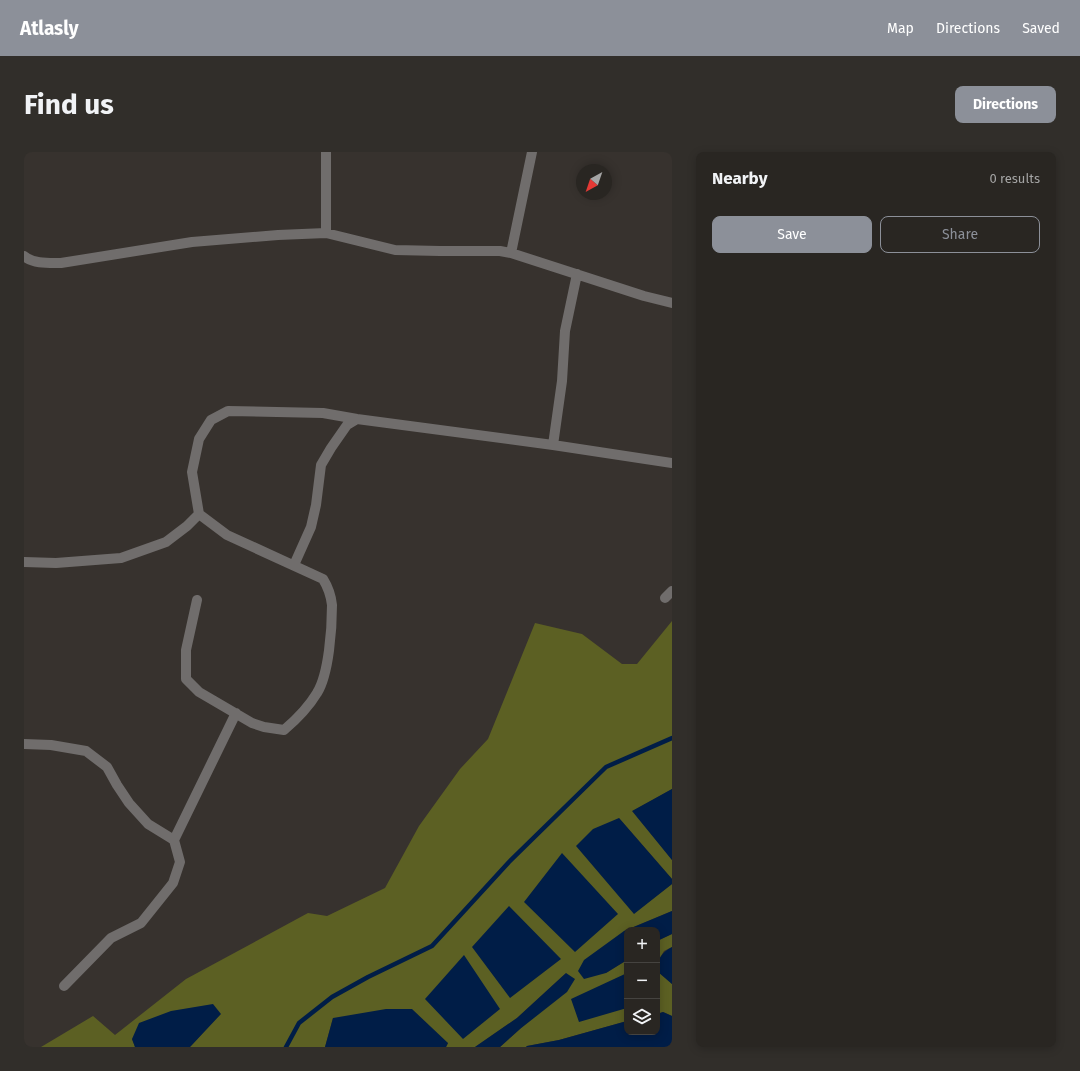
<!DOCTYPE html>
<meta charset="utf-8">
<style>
body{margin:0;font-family:"Fira Sans",sans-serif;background:#312e2a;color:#f1f3f6}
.controls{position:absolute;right:12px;bottom:12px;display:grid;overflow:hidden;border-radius:8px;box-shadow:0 2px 10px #0003}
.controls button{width:36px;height:36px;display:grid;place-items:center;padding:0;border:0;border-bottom:1px solid #454340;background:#292622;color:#f1f3f6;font:20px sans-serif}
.compass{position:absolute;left:552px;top:12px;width:36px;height:36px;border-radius:50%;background:#292622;box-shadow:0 2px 10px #0003;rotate:220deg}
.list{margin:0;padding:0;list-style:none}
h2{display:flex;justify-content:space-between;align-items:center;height:52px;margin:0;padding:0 16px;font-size:17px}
h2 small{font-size:13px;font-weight:400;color:#a5a5a5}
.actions{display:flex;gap:8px;padding:12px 16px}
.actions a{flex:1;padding:9px 0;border:1px solid #8c9099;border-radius:8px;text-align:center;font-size:14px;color:#8c9099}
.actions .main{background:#8c9099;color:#fff}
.icon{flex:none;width:22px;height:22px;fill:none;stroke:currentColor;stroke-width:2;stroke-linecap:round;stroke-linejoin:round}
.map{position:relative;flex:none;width:648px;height:895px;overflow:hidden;border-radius:8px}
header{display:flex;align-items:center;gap:24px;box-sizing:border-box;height:56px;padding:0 20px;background:#8c9099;color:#fff}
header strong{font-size:19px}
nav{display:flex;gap:22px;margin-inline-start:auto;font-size:14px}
.intro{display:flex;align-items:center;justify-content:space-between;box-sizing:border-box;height:96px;padding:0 24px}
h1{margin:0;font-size:28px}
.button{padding:10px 18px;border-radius:8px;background:#8c9099;color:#fff;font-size:14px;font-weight:700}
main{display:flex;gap:24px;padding:0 24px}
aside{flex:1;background:#292622;border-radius:8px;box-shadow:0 2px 10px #0003}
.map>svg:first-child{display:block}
.green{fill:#5c6023}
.water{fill:#001d47}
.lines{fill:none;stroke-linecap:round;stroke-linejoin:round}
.stream{stroke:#001d47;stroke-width:4.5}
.minor{stroke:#706d6c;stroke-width:10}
</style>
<header>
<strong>Atlasly</strong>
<nav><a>Map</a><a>Directions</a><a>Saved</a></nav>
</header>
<div class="intro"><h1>Find us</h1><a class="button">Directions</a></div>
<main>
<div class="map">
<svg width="648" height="895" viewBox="0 0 648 895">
<rect width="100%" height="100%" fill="#37322e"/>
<path class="green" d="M648,469V637L609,659L648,708V727L595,666L610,761L648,732V759L600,779L582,821L603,808V869L535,888L503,894L502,895H476L496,877L542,821L493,866L451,895H422L424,891L309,866L301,895H166L196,862L108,887L111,895H17L69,864L91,883L162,827L284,761L303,764L361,736L395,674L436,617L464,587L511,471L558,482L598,512H613Z
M648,782V795L640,799L633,811V789Z
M633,819L648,832V864L639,860L633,862Z"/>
<path class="water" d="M648,637V708L608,659Z
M595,666L648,727V732L610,762L552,694L569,677Z
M538,701L594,762L551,800L500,750Z
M485,754L537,807L486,846L448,795Z
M648,759V782L633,789V778H603V808L582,821L560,827L554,819L560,808L600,779Z
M648,795V832L633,819C633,807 638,800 648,795Z
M440,803L476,857L439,887L401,847Z
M542,821L551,827L543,840L496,877L476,895H451L493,866Z
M603,821V856L555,870L547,847Z
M189,852L197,862L166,895H111L108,887L115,871L147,859Z
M362,857H388L424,891L422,895H301L309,866Z
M639,860L648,864V895H502L503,894L535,888L603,869V880H633V862Z"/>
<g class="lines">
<path class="stream" d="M262,895L275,871L308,845L344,825L408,794L485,710L582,615L648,586"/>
<path class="minor" d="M302,81V0
M487,101L508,0
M0,104C9,112 25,111 37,111L168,90L254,83L302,81L371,98L416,99H476L487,101L620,144L648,151
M529,293L538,229L541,179L553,122
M0,410L32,411L97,406L142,390L163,374L175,362
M270,413L287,375L292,353L297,313L307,296L323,273L333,267
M641,446L648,439
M173,448L162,498V527L175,540L228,571L240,575L260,578C273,567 284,556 293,541C305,522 308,476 308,453C307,444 304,435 299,427L203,383L175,362L168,320L175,287L187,268L204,259L299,261L333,267L529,293L648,311
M0,592L27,593L62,599L83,615L93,633L105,651L124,672L150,688
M40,834L87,786L117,771L149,731L156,710L150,688L212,561"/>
</g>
</svg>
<div class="controls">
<button>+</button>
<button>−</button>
<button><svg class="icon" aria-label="layers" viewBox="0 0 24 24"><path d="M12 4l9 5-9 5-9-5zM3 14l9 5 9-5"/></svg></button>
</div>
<svg class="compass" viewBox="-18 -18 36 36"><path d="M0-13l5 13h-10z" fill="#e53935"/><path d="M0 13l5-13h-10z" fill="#a5a5a5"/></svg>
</div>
<aside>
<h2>Nearby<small>0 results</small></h2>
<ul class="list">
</ul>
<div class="actions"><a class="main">Save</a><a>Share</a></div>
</aside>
</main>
